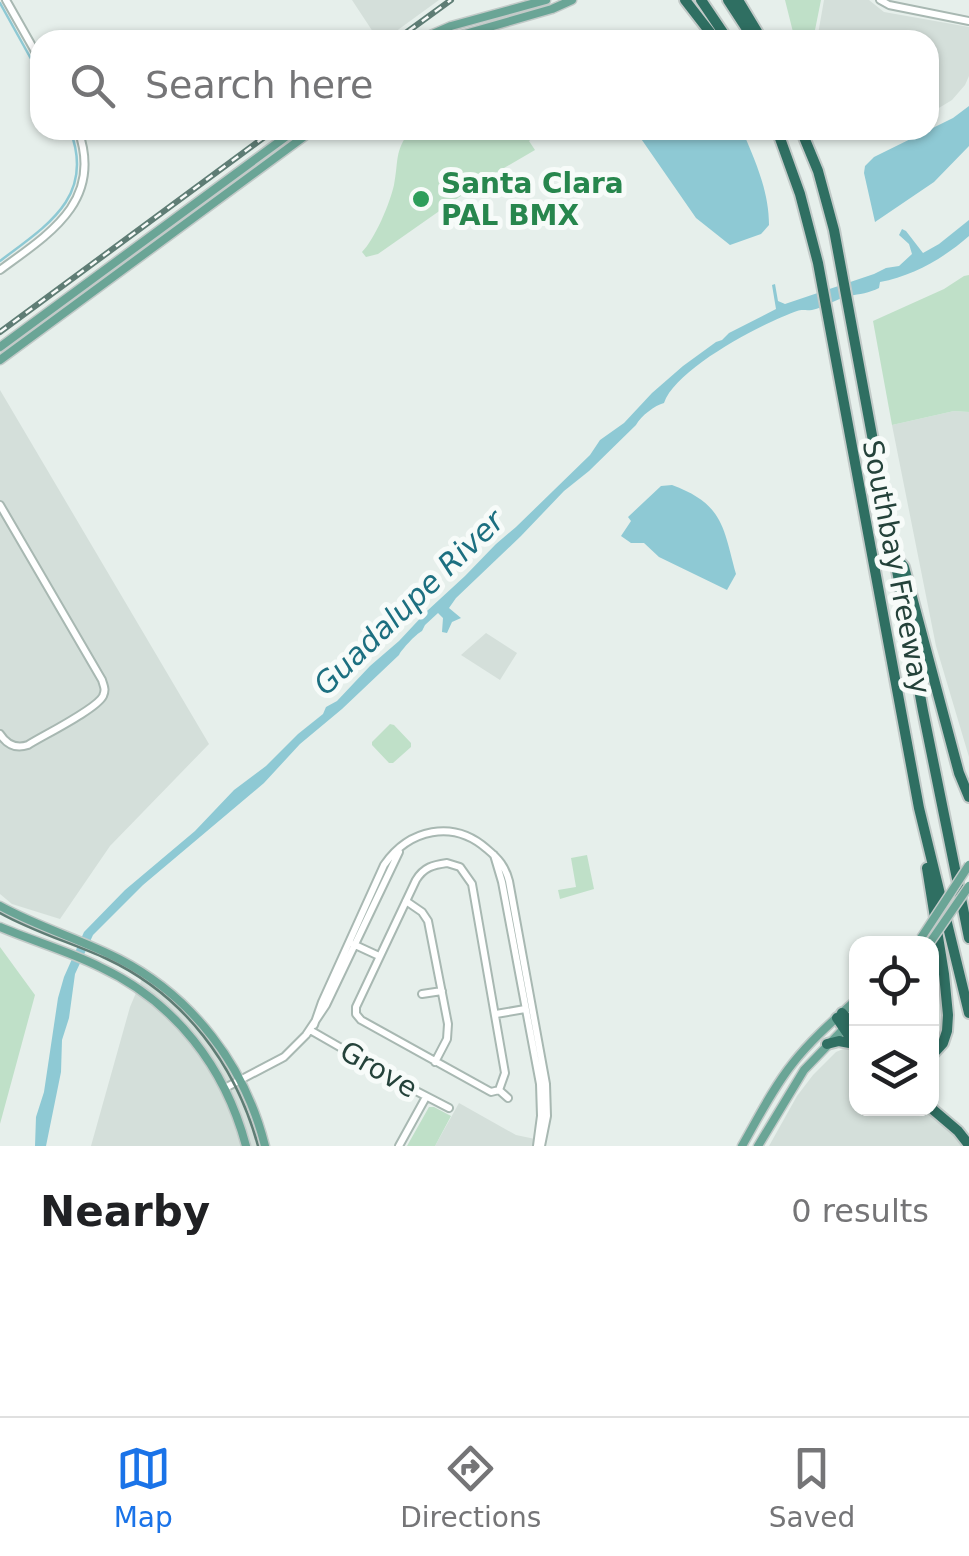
<!DOCTYPE html>
<style>
body{margin:0;font-family:"DejaVu Sans",sans-serif;background:#f2f2f2;color:#202124}
.controls{position:absolute;right:30px;bottom:30px;display:grid;overflow:hidden;border-radius:20px;box-shadow:0 2px 8px #0004}
.controls button{width:90px;height:90px;display:grid;place-items:center;padding:0;border:0;border-bottom:2px solid #e0e0e0;background:#fff;color:#202124;font:50px sans-serif}
.list{margin:0;padding:0;list-style:none}
h2{display:flex;justify-content:space-between;align-items:center;height:130px;margin:0;padding:0 40px;font-size:42px}
h2 small{font-size:32px;font-weight:400;color:#757577}
.icon{flex:none;width:55px;height:55px;fill:none;stroke:currentColor;stroke-width:2;stroke-linecap:round;stroke-linejoin:round}
.map{position:relative;flex:none;width:969px;height:1146px;overflow:hidden}
.search{position:absolute;background:#fff;box-shadow:0 2px 8px #0004;left:30px;right:30px;top:30px;height:110px;display:flex;align-items:center;gap:25px;box-sizing:border-box;padding:0 35px;border-radius:30px;color:#757577;font-size:38px}
.sheet{height:270px;background:#fff}
nav{display:flex;justify-content:space-around;align-items:center;box-sizing:border-box;height:140px;border-top:2px solid #e0e0e0;background:#fff;font-size:28px;color:#757577}
nav a{display:grid;justify-items:center;gap:5px}
nav .on{color:#1a73e8}
.map>svg:first-child{display:block}
.built{fill:#d4dfda}
.green{fill:#bfe0c8}
.water{fill:#8ec9d4}
.lines{fill:none;stroke-linecap:round;stroke-linejoin:round}
.stream{stroke:#8ec9d4;stroke-width:2.5}
.minor-casing{stroke:#a8b8b2;stroke-width:10}
.major-casing{stroke:#c2cac8;stroke-width:11}
.highway-casing{stroke:#c2cac8;stroke-width:14}
.minor{stroke:#fff;stroke-width:6}
.major{stroke:#6aa596;stroke-width:8}
.highway{stroke:#2f6f62;stroke-width:10}
.tram{stroke:#5f7d75;stroke-width:2.5}
.rail-casing{stroke:#5f7d75;stroke-width:6}
.rail{stroke:#f7fbf9;stroke-width:2.5;stroke-dasharray:8;stroke-linecap:butt}
.major-bridge-casing{stroke:#c2cac8;stroke-width:11;stroke-linecap:butt}
.major-bridge{stroke:#6aa596;stroke-width:8}
.leisure-dot{fill:#2e9e5b;stroke:#f7fbf9;stroke-width:4}
.labels{text-anchor:middle;stroke-width:10;stroke-linejoin:round;paint-order:stroke}
.leisure-label{font-size:28px;font-weight:bold;fill:#27864d;stroke:#f7fbf9;text-anchor:start}
.street-label{font-size:28px;fill:#24423a;stroke:#f7fbf9}
.water-label{font-size:30px;font-style:italic;fill:#1c6f80;stroke:#f7fbf9}
</style>
<div class="map">
<svg width="969" height="1146" viewBox="0 0 969 1146">
<rect width="100%" height="100%" fill="#e6efeb"/>
<path class="built" d="M352,0H439L384,40L381,36L377,38Z
M824,0H869L884,12L969,27V76L965,85L952,100L929,114V40H817Z
M0,390L209,744L110,846L60,919L12,904L0,894Z
M954,411L969,412V757L936,646L892,425Z
M486,633L517,653L500,680L461,655Z
M144,974L205,1028L241,1079L264,1146H91L130,1007Z
M843,1049H850L856,1056V1108L922,1109L955,1134L963,1146H769L797,1096L813,1075L836,1052Z
M459,1103L516,1135L535,1139L533,1146H435Z"/>
<path class="green" d="M785,0H821L813,40H795Z
M410,130L539,132L529,141L535,150L485,179L378,254L366,257L362,252C375,239 390,203 394,185C399,159 394,153 410,130Z
M969,275V412L954,411L892,425L873,321L944,289L964,276Z
M390,724L394,725L411,743V747L393,763H389L372,745V742Z
M587,855L594,889L560,899L558,890L576,887L571,858Z
M0,947L35,995L0,1124Z
M429,1107H434L451,1116L435,1146H407Z"/>
<path class="water" d="M969,106V146L934,182L875,222L864,173L865,166L874,157L953,118Z
M635,130H742C755,160 769,191 769,225L761,234L730,245L696,218Z
M969,220V236C944,258 913,276 880,282L879,288C869,293 860,294 849,296C836,299 825,307 812,310C805,311 803,309 797,311C763,323 676,368 664,403C655,405 641,416 636,425L589,471L564,491L521,536L456,598L449,608L461,618L452,622L447,633L442,632L443,618L438,613L425,625L422,631C416,634 402,649 399,655L342,709L300,744L264,783L143,885L93,935L75,974L69,1018L62,1040L61,1072L46,1146H35L36,1117L44,1092L58,998L64,977L84,932L125,890L195,831L234,790L266,766L298,734L323,714L326,707L337,701L370,666L399,641L427,611L465,576L496,544L516,527L590,455L600,440L624,423L652,393L683,366L716,342L722,340L729,333L776,309L772,285L775,284L778,301L785,304L874,274L886,268L899,266L912,254L909,244L899,235L902,229L906,231L923,253L939,244Z
M672,485C723,504 723,526 736,574L727,590L659,557L644,543H631L621,536L631,521L628,517L661,486Z"/>
<g class="lines">
<path class="stream" d="M0,3L40,75
M0,261C46,226 96,197 70,130"/>
<g class="minor-casing">
<path id="minor" d="M6,0L40,60
M880,0L889,5L969,21
M0,270C49,234 104,201 78,130
M0,505L102,680C104,687 106,689 103,696C97,709 42,736 28,745C16,749 7,745 0,734
M494,855L502,882L540,1084L541,1116L537,1146
M447,863L460,867L472,884L505,1073L499,1090L491,1092L361,1020L356,1014V1007L416,880C424,867 433,865 447,863Z
M406,901L422,912L428,921L448,1024L447,1039L435,1062
M353,944L379,956
M422,994L442,991
M496,1014L525,1009
M314,1025L322,1002L384,865C409,829 453,819 487,849C499,859 505,866 509,881L546,1084L547,1116L541,1146
M310,1030L418,1092L449,1108
M225,1088L284,1057L306,1035L326,1005L399,852
M499,1090L508,1098
M399,1146L426,1097"/>
</g>
<g class="major-casing">
<path id="major" d="M419,40L451,26L546,0
M444,40L552,9L572,0
M0,347L295,130
M0,360L313,130
M0,906C38,927 80,939 119,959C193,997 245,1066 265,1146
M0,927C33,941 68,951 100,967C175,1002 225,1067 246,1146
M742,1146C758,1118 773,1088 793,1063C811,1040 834,1020 856,1000
M758,1146L804,1070L856,1016"/>
</g>
<g class="highway-casing">
<path id="highway" d="M685,0L716,40
M701,0L728,40
M728,0L754,40
M738,0L762,40
M777,130L800,194L818,263L919,808L969,1013
M801,130L818,171L834,230L923,711L969,938
M894,555L904,567L959,773L969,797
M927,868L944,974L948,1015L947,1031L943,1043L932,1055
M842,1013L856,1029
M837,1018L856,1046
M827,1044L839,1041L855,1044
M931,1108L958,1131L969,1145"/>
</g>
<use href="#minor" class="minor"/>
<use href="#major" class="major"/>
<use href="#highway" class="highway"/>
<path class="tram" d="M0,913C34,932 72,943 107,959C184,995 236,1065 258,1146"/>
<g class="rail-casing">
<path id="rail" d="M396,40L451,0
M0,332L274,130"/>
</g>
<use href="#rail" class="rail"/>
<g class="major-bridge-casing">
<path id="major-bridge" d="M921,938L969,865
M929,944L969,886"/>
</g>
<use href="#major-bridge" class="major-bridge"/>
</g>
<circle class="leisure-dot" cx="421" cy="199" r="10"/>
<g class="labels">
<g class="leisure-label">
<text x="441" y="193">Santa Clara<tspan x="441" dy="32">PAL BMX</tspan></text>
</g>
<g class="street-label">
<text transform="translate(897 567) rotate(79)" y="10">Southbay Freeway</text>
<text transform="translate(379 1069) rotate(30)" y="10">Grove</text>
</g>
<g class="water-label">
<text transform="translate(409 603) rotate(-44)" y="10">Guadalupe River</text>
</g>
</g>
</svg>
<div class="controls">
<button><svg class="icon" aria-label="locate" viewBox="0 0 24 24"><circle cx="12" cy="12" r="6"/><path d="M12 2v4M12 18v4M2 12h4M18 12h4"/></svg></button>
<button><svg class="icon" aria-label="layers" viewBox="0 0 24 24"><path d="M12 4l9 5-9 5-9-5zM3 14l9 5 9-5"/></svg></button>
</div>
<div class="search"><svg class="icon" aria-label="search" viewBox="0 0 24 24"><circle cx="10" cy="10" r="6"/><path d="M15 15l6 6"/></svg>Search here</div>
</div>
<section class="sheet">
<h2>Nearby<small>0 results</small></h2>
<ul class="list">
</ul>
</section>
<nav>
<a class="on"><svg class="icon" aria-label="map" viewBox="0 0 24 24"><path d="M3 6l6-2 6 2 6-2v14l-6 2-6-2-6 2zM9 4v14M15 6v14"/></svg>Map</a>
<a><svg class="icon" aria-label="directions" viewBox="0 0 24 24"><path d="M12 3l9 9-9 9-9-9zM9 14v-3h6M13 9l2 2-2 2"/></svg>Directions</a>
<a><svg class="icon" aria-label="saved" viewBox="0 0 24 24"><path d="M7 4h10v16l-5-4-5 4z"/></svg>Saved</a>
</nav>
